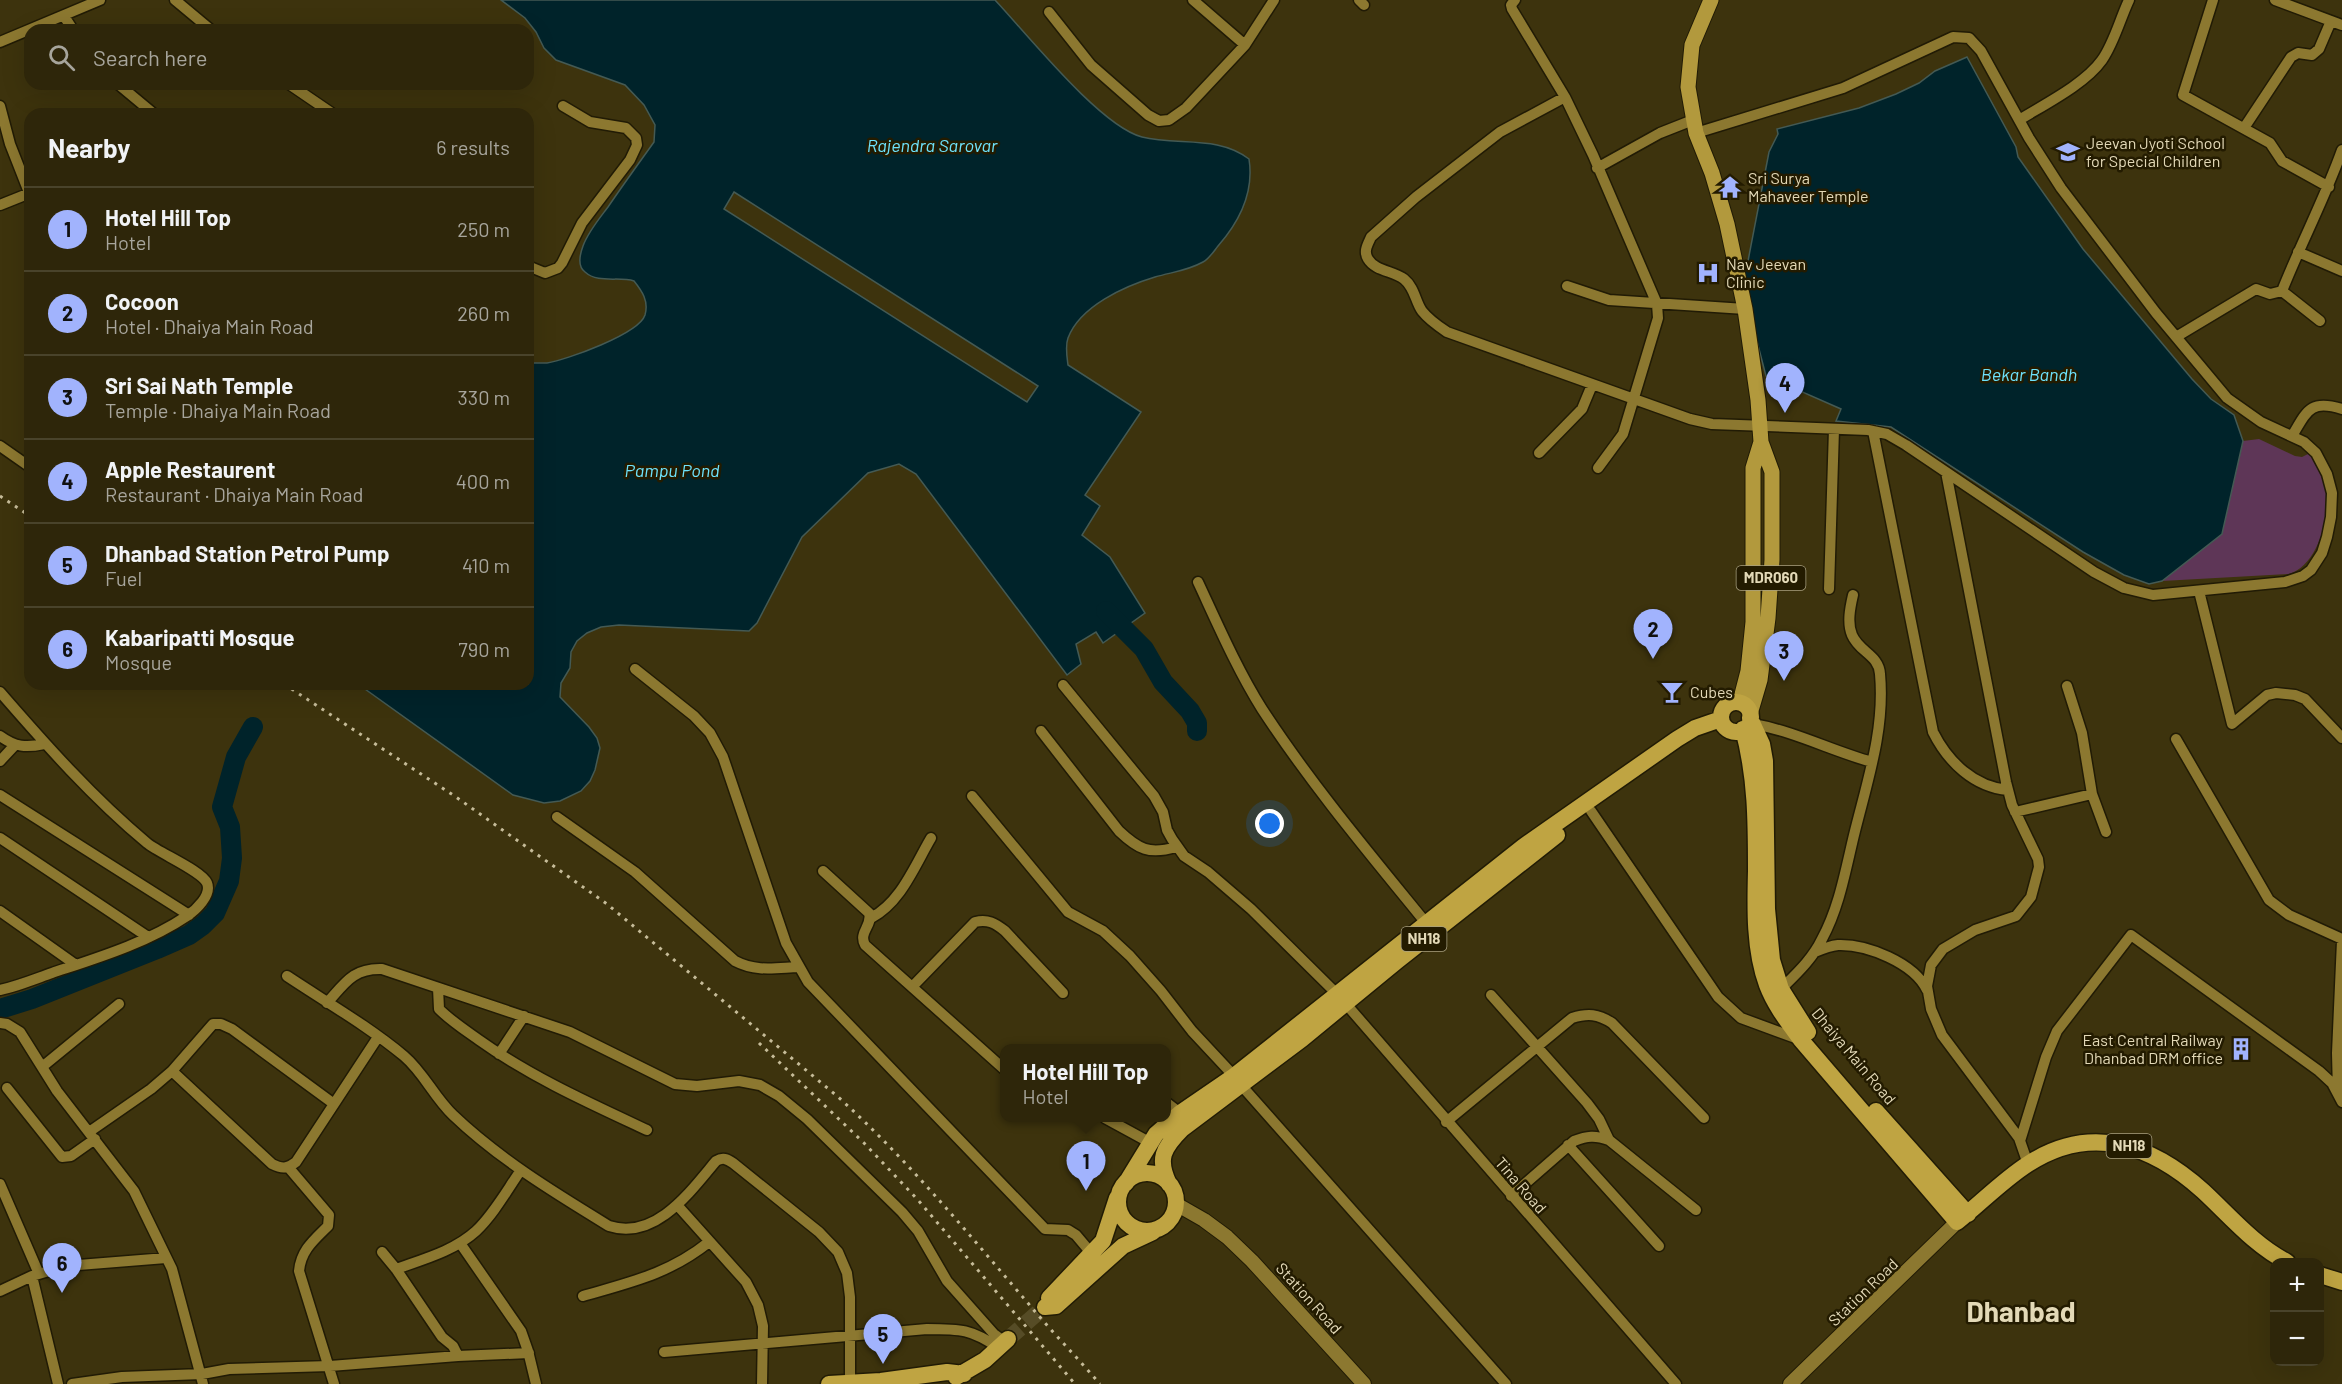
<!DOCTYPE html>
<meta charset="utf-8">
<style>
body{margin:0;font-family:Barlow,sans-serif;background:#3a3218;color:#f1f3f6}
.controls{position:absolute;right:18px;bottom:18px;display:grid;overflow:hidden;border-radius:12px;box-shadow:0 6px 24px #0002}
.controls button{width:54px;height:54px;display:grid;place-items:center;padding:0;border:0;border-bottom:2px solid #49432b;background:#2e260a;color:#f1f3f6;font:30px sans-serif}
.you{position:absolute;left:1270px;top:824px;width:21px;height:21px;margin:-15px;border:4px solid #fff;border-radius:50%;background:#1a73e8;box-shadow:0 0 0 9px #1a73e833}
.badge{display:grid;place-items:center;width:39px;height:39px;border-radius:50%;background:#a1b3fd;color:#111;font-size:20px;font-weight:700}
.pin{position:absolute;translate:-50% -50px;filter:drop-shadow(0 2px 3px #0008)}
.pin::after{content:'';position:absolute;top:32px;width:21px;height:18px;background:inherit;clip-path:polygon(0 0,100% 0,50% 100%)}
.popup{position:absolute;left:1000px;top:1044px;width:171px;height:78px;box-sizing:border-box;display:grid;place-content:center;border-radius:12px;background:#2e260a;filter:drop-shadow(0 2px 4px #0005);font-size:20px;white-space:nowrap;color:#a7a59c}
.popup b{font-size:22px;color:#f1f3f6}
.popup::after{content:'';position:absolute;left:50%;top:100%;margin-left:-12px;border:12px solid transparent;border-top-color:#2e260a}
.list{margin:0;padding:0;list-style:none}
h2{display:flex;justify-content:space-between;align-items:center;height:78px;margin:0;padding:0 24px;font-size:26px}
h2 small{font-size:20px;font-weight:400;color:#a7a59c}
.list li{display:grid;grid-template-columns:39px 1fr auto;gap:18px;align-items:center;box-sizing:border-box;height:84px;padding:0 24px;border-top:2px solid #49432b}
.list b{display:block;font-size:22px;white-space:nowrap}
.list p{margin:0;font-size:20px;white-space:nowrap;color:#a7a59c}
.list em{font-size:20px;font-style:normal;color:#a7a59c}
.icon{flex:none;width:33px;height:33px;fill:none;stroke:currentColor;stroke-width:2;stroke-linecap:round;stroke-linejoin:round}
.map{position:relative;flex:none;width:2342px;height:1384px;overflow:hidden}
.search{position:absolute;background:#2e260a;box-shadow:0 6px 24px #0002;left:24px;top:24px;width:510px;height:66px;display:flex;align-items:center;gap:15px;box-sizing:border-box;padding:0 21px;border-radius:18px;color:#a7a59c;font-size:22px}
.panel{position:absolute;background:#2e260a;box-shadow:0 6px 24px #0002;left:24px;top:108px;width:510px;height:582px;border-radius:18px}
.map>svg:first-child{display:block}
.green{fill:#5e3657}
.water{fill:#00232a;stroke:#445a54;stroke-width:1.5;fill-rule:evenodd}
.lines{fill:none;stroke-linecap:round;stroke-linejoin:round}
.river{stroke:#00232a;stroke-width:20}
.trunk-tunnel{stroke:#564c26;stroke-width:16;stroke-dasharray:16 8;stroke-linecap:butt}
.minor-casing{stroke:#211b05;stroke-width:13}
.tertiary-casing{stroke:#211b05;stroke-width:16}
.primary-casing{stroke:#211b05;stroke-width:17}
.trunk-casing{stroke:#211b05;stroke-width:19}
.minor{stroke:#8c7830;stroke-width:10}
.tertiary{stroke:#8c7830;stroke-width:14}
.primary{stroke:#b2993d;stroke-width:15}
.trunk{stroke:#bfa442;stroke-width:16}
.rail{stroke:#c6bc99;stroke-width:3;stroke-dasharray:3 6;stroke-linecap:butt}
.labels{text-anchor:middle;stroke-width:5;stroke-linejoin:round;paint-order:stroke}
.shield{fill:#231b00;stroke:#a9a080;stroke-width:1.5}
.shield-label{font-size:15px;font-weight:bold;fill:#e3d9b7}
.poi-label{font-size:16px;fill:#e3d9b7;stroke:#231b00;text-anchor:start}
.street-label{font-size:16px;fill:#e3d9b7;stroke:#231b00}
.water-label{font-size:18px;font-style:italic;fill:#6de2fb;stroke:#231b00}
.town-label{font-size:28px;font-weight:bold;fill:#e3d9b7;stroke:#231b00}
</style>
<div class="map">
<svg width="2342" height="1384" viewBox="0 0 2342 1384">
<rect width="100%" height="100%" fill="#3d330d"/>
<path class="green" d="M2259,439L2295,456L2302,457L2310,453C2316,462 2325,474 2326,486C2331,514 2319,565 2289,574L2162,581L2222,534L2243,441Z"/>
<path class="water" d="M501,0H995C1027,34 1100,126 1142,137C1178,146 1218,135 1249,159C1254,191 1240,221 1218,246C1214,251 1209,259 1203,262C1187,271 1172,272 1155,277C1125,286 1080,306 1068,338C1065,346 1067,357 1068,365L1141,412L1085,495L1100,506L1082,535L1110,557L1145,613L1103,643L1096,632L1076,644L1081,664L1067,675L916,474L899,464L868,473L802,537L757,623L749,631L619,625L601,627L587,633L577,641L571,652L570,668L561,683L560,697L589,727L597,738L600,748L595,770L590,781L581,791L560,801L544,803L513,795L358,684H528V363C534,363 541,363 547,363C566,360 639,334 645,315C649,301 642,291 634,281C619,276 598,284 585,272C577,266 580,254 583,246C588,232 599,219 608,207C623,185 639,163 654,142L655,125L644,105L625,85L556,60L544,48L536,32L525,18ZM734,192L1038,386L1027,402L724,209Z
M1967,57L2016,147L2018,157L2083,249L2192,379L2211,399L2234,415L2243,441L2222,534L2162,581L2149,584L2124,575L2083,552L1891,427L1836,421L1841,409L1766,376L1747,303L1742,262L1748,261L1769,152L1778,134L1777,129L1859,108L1896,94L1919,83L1935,71Z"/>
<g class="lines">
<path class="river" d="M1106,611L1144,649L1163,682L1190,711L1197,723V731
M0,1009L32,999L157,949L189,935L203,925L215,913L229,881L232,858L230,827L222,807L236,757L253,727"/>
<path class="trunk-tunnel" d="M1008,1339L1042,1309"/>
<g class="minor-casing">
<path id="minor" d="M175,0L211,30
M1193,0L1245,45
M1359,0L1364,5
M1515,0L1511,5L1512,9L1565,97L1593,155L1657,304L1658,318L1623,434L1598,468
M2213,0L2183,95L2270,143L2282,161L2329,187
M2275,0L2342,25
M1049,12L1091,65L1148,115L1159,121L1169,120L1186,108L1245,45L1274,0
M64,16L73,30
M0,42L100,0
M118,84L154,114
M289,84L333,114
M1565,97L1500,132L1416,197L1371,237C1368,244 1363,251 1368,259C1375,271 1394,271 1404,279C1415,288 1415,301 1422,311C1429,320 1438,326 1447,332L1690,419L1712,424L1868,430L1887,434L1906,445L2094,572L2124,588L2153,595L2285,582L2303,576L2311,570L2322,553L2327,537L2331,517L2332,493L2327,474L2316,453L2304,442L2261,422L2227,398L2156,313L2061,188L2029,138L1981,51L1969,38L1953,37L1843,88L1696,133
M0,106L10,144L30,195
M2019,120C2045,104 2085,84 2102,60C2114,43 2120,19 2129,0
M2244,128L2291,57L2298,53L2312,55L2319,49L2331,21
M1597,168L1660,133L1693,120
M0,205L30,193
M2298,252L2342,271
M528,266L545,273L558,268L562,263L582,223L630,160L637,145L636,138L626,128L590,122L563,106
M1567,286L1609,300L1745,309
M2320,321L2282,291C2301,243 2325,198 2342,150
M2176,337L2256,289L2270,294L2282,291
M1873,431L1933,732C1948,762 1974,787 2008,790
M2292,436C2307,411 2310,399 2342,409
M0,446L30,467
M1539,453L1582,409L1592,385
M1946,472L2006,782L2012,805L2038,859L2039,867L2031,897L2016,916L1975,930L1943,949L1931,965L1927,986L1931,1009L1942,1035L2019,1138L2028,1164
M1198,582C1218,625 1237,669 1262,709C1311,784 1369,853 1426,923
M1829,589L1834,429
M2199,591L2232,724L2267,695L2276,693L2295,695L2305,699L2342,738
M635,669L694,716L710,733L723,757L786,943L808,982L1045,1229L1068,1230L1076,1235L1092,1254
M1063,685L1154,796L1163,812L1167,830L1172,839L1184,856L1208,872L1251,909L1337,994
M2067,686L2082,733L2092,794L2106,832
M0,692C46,745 93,798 147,843C159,853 202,871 207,883C212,895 196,910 187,916C147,943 97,958 52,973C35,979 18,986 0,990
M1753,724C1794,731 1832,751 1872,762
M1041,731L1119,831C1138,849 1149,855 1176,847
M0,736C15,747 26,748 44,744
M2176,739L2269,900L2289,915L2342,939
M0,761L14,746
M0,795L189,915
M972,796L1068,912L1103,931L1130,956L1161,991L1192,1031L1234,1076
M1591,811L1718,997L1741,1018L1801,1040
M2015,812L2092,794
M557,817L635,872L735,961C756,972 775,968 798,967
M0,838L148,937
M823,871L869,913C873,926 858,932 865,945L1005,1070
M0,911L76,965
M871,918C901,902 914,867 931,838
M1815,952C1822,949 1829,946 1838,945C1867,944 1914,963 1927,990
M287,976C326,1002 368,1026 404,1056C424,1073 434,1097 453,1115C499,1159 555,1193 609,1226C655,1241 690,1192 716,1161C723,1157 727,1159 733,1163L819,1232L838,1252L847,1273L850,1297V1383
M912,987L975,922C988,919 995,923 1005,931L1063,993
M438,988L439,1009C451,1021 465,1030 479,1040C531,1077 589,1103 647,1130
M1779,991C1795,975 1812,960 1822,939C1840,906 1846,867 1855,831C1868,779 1885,728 1880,674C1879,655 1859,652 1852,635C1847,623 1850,608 1853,595
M1491,995L1587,1103L1599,1119L1609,1140
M327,1003C345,983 353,968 382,969L570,1032L675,1084L697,1086L739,1081L760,1085L779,1096L807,1119L902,1212L918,1231L947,1281L994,1334L1005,1342
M1346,1004L1676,1384
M0,1023L7,1024L20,1032L57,1091L134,1191L172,1269L203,1384
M499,1054L524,1016
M42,1067L119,1004
M172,1071L272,1164C282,1169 287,1169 296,1162L378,1037
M1241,1085L1506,1384
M7,1088L62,1157L71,1156L95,1139
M2338,1092L2337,1053L2342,941
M1167,1103L1180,1113
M1105,1118L1149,1142
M1446,1122L1572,1018C1588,1013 1598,1014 1612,1023L1704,1118
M89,1132L151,1089L172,1071L213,1024H221L232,1029L334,1104
M2020,1141L2046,1057L2057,1031L2131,935L2319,1071L2332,1083L2342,1102
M1568,1145L1659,1246
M289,1168L329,1215L328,1226C314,1240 301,1250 299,1271L334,1384
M0,1184L39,1274
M1511,1196L1574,1141C1587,1136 1595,1135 1609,1140L1696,1210
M678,1206L746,1282L758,1305L763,1326L762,1384
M460,1243L521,1331L528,1351L536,1384
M396,1269C424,1259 454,1251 476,1231C494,1214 507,1190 521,1170
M32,1276L58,1384
M0,1291L32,1276L66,1266L166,1258
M583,1296C631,1282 669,1274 709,1242
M664,1352L927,1329C961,1329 971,1329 999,1348
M458,1356L529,1353
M72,1384L122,1377L202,1374L229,1369L330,1366L458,1356L453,1346L442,1337L396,1269L382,1252"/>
</g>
<g class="tertiary-casing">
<path id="tertiary" d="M1176,1204L1204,1220L1227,1237L1252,1261L1364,1384
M1790,1384L1957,1222"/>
</g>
<g class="primary-casing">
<path id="primary" d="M1711,0L1692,45L1688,87L1696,133L1712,173L1727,224L1745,309L1758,400L1761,442L1772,472V560L1768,618L1760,680L1750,714
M1740,702L1748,671L1753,622V468L1761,442"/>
</g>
<g class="trunk-casing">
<path id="trunk" d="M1721 717a15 15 0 1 1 30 0a15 15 0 1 1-30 0Z
M1750,718L1762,744L1765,761L1767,909L1772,960L1781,989L1808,1032
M1743,729C1756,777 1756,822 1756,871C1755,908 1754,950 1767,985C1775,1006 1788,1022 1801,1040L1957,1222C1981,1203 2003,1180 2028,1164C2091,1123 2152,1145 2203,1191C2230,1216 2254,1245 2287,1262
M1876,1111L1968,1214
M1118 1202a29 29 0 1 1 58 0a29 29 0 1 1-58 0Z
M1126,1183L1156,1134L1180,1113L1234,1076L1524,846L1677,739L1695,728L1721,719
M1169,1184C1157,1159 1163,1148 1182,1129L1302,1039L1397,961L1557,835
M2320,1275L2342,1282
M1049,1298L1103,1241L1117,1198
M1045,1307L1056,1306L1123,1246L1153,1232
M956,1377L985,1360L1008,1339
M829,1384L881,1381L947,1372L964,1374"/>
</g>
<use href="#minor" class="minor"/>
<use href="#tertiary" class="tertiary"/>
<use href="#primary" class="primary"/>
<use href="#trunk" class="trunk"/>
<path class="rail" d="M0,496L30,516
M284,684L456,797L607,904L837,1096C907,1159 966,1231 1027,1302C1050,1330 1076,1356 1100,1384
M759,1043L864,1143L918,1200L1075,1384"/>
</g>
<defs>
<g id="school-bare" transform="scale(1.8)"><path d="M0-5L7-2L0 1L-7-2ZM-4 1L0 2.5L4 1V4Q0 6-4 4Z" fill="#a1b3fd" stroke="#231b00" stroke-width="2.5" paint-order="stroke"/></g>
<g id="temple-bare" transform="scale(1.8)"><path d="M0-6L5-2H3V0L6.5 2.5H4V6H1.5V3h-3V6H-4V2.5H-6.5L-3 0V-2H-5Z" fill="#a1b3fd" stroke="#231b00" stroke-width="2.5" paint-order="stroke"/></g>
<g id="hospital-bare" transform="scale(1.8)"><path d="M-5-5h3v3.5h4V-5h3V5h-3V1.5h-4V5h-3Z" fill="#a1b3fd" stroke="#231b00" stroke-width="2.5" paint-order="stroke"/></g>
<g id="bar-bare" transform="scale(1.8)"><path d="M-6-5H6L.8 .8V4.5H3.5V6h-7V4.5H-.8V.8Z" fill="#a1b3fd" stroke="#231b00" stroke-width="2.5" paint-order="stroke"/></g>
<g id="building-bare" transform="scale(1.8)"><path d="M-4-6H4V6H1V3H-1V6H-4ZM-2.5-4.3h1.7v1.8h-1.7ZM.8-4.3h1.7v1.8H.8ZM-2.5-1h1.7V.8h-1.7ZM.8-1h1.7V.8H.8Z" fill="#a1b3fd" stroke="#231b00" stroke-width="2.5" paint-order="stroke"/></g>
</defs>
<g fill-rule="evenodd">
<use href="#school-bare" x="2068" y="152"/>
<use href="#temple-bare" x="1730" y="187"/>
<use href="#hospital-bare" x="1708" y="273"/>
<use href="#bar-bare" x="1672" y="692"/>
<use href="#building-bare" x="2241" y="1049"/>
</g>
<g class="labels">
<g class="shield">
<rect x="1736.5" y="566" width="69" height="24" rx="4.5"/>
<rect x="1401.5" y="927" width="45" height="24" rx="4.5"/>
<rect x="2106.5" y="1134" width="45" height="24" rx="4.5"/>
</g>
<g class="shield-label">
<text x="1771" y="583">MDR060</text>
<text x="1424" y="944">NH18</text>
<text x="2129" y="1151">NH18</text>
</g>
<g class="poi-label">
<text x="2086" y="149">Jeevan Jyoti School<tspan x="2086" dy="18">for Special Children</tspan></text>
<text x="1748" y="184">Sri Surya<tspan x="1748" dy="18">Mahaveer Temple</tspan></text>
<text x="1726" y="270">Nav Jeevan<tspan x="1726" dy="18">Clinic</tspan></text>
<text x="1690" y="698">Cubes</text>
<text x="2223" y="1046" text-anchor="end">East Central Railway<tspan x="2223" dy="18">Dhanbad DRM office</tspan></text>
</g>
<g class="street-label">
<text transform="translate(1854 1056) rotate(50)" y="6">Dhaiya Main Road</text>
<text transform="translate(1521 1185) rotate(49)" y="6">Tina Road</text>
<text transform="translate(1863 1292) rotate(-44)" y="6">Station Road</text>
<text transform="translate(1309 1298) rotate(48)" y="6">Station Road</text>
</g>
<g class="water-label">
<text x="932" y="152">Rajendra Sarovar</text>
<text x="2029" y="381">Bekar Bandh</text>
<text x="672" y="477">Pampu Pond</text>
</g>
<g class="town-label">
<text x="2021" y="1322">Dhanbad</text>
</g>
</g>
</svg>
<div class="controls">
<button>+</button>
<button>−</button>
</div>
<div class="you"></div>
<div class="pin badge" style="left:1086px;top:1191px">1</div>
<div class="popup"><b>Hotel Hill Top</b>Hotel</div>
<div class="pin badge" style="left:1653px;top:659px">2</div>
<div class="pin badge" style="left:1784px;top:681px">3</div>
<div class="pin badge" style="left:1785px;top:413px">4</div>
<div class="pin badge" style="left:883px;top:1364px">5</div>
<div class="pin badge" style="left:62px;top:1293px">6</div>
<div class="search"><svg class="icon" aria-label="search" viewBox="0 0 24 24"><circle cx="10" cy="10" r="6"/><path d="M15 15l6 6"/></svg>Search here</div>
<section class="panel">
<h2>Nearby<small>6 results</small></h2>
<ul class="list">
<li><span class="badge">1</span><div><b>Hotel Hill Top</b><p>Hotel</p></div><em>250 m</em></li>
<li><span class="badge">2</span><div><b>Cocoon</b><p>Hotel · Dhaiya Main Road</p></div><em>260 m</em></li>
<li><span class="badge">3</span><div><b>Sri Sai Nath Temple</b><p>Temple · Dhaiya Main Road</p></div><em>330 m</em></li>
<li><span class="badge">4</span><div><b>Apple Restaurent</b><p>Restaurant · Dhaiya Main Road</p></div><em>400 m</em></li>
<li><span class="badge">5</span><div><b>Dhanbad Station Petrol Pump</b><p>Fuel</p></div><em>410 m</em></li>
<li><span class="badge">6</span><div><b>Kabaripatti Mosque</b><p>Mosque</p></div><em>790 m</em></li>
</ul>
</section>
</div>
